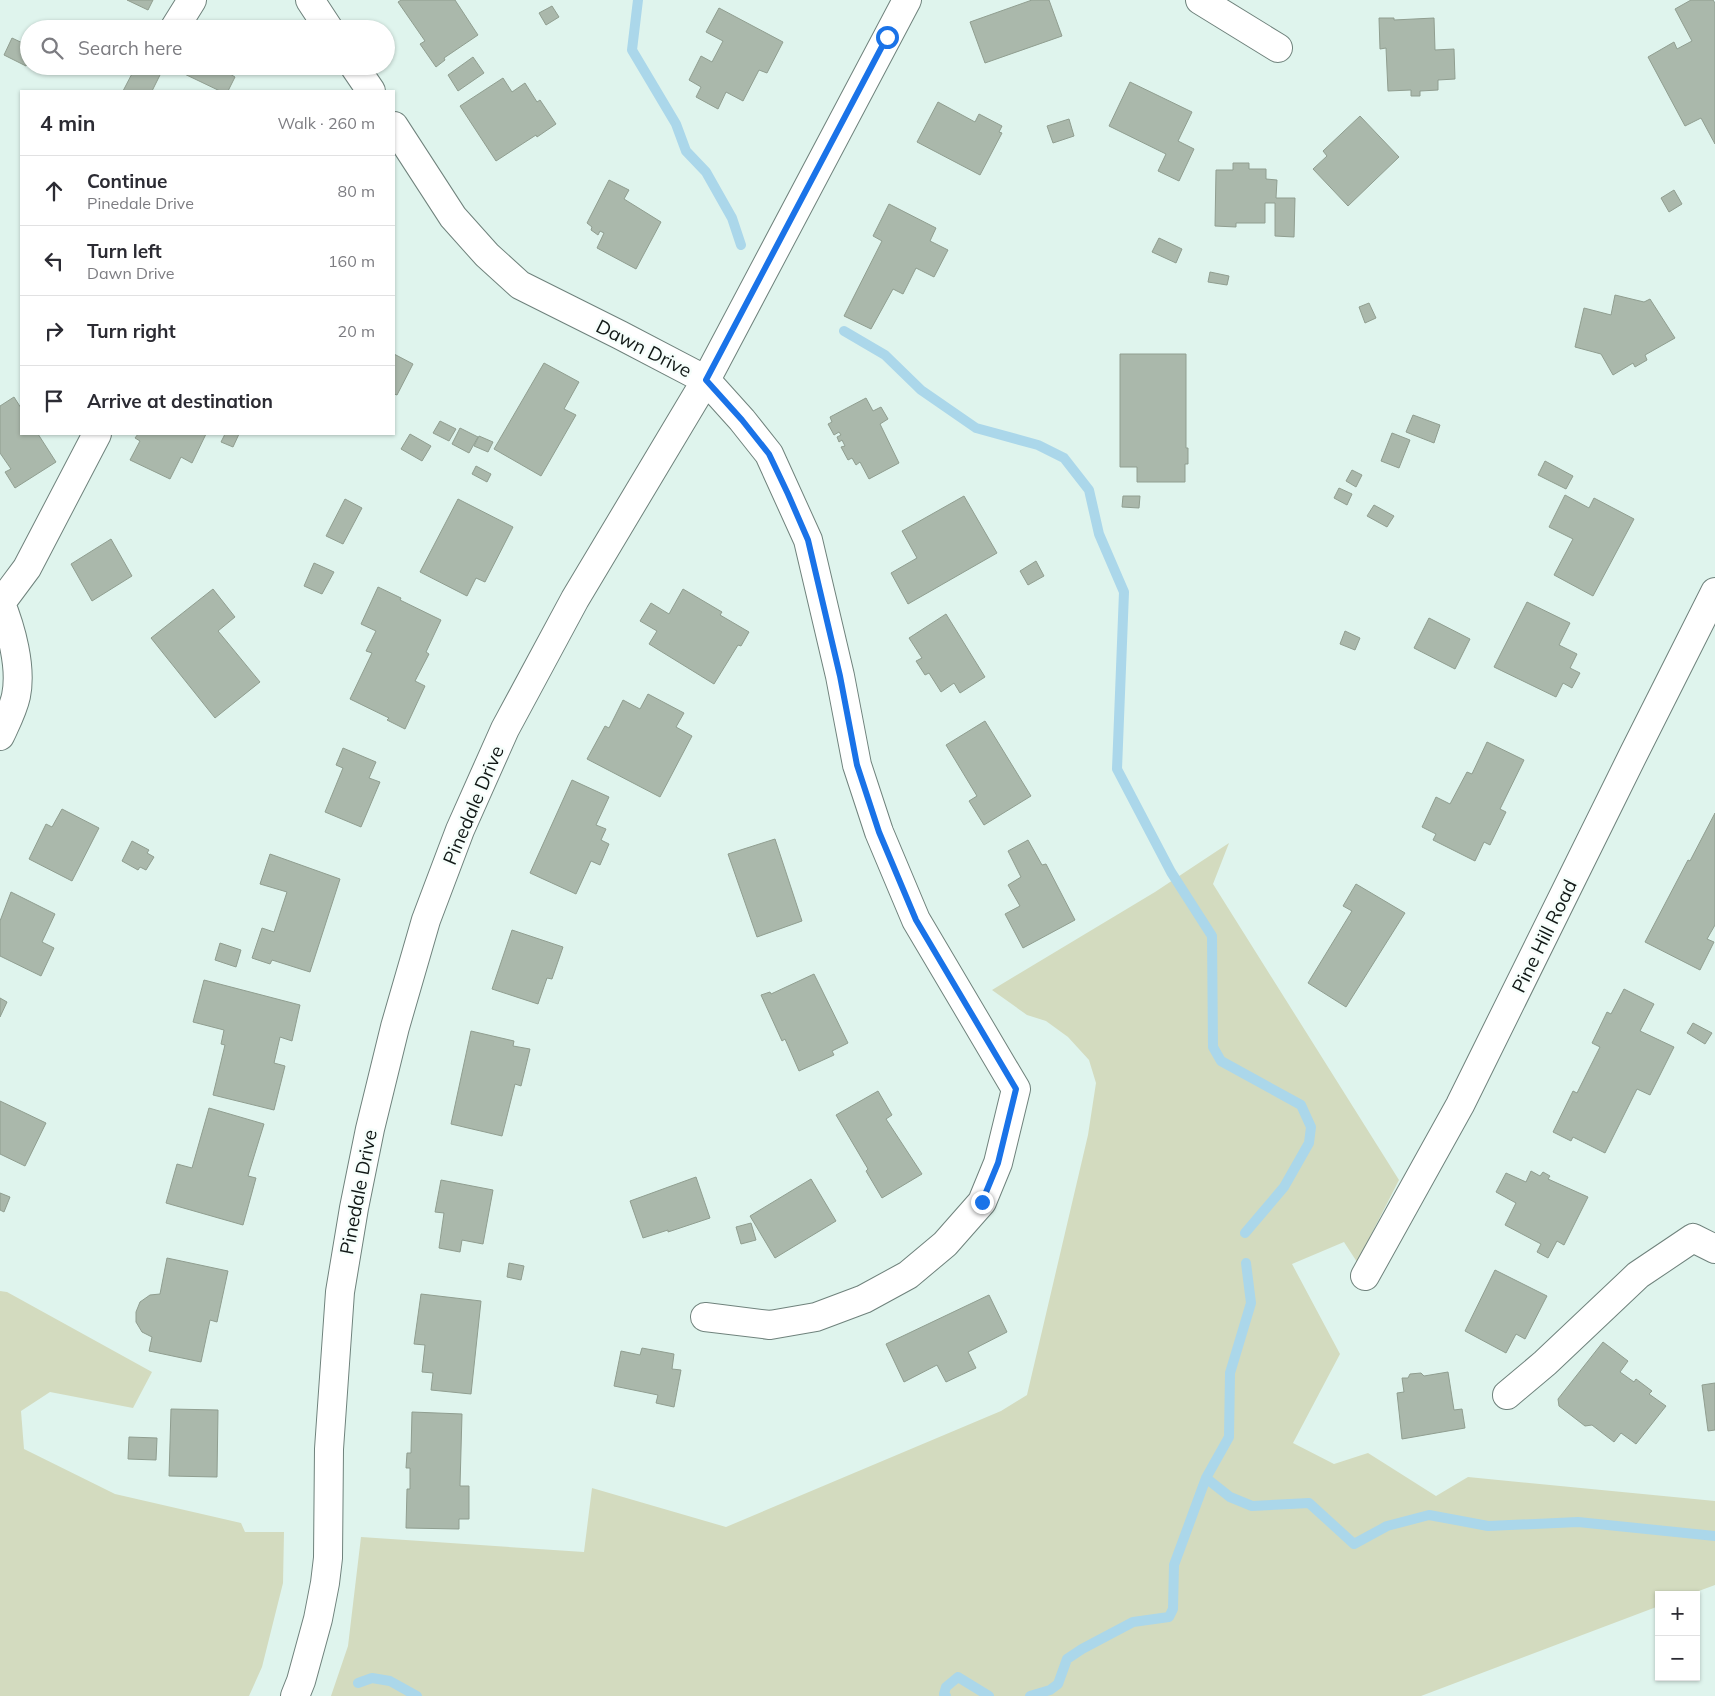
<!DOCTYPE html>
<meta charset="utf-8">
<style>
body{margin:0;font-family:Mulish,sans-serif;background:#f7f7f7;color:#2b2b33}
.controls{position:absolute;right:15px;bottom:15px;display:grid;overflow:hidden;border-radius:0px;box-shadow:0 1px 4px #0004}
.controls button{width:45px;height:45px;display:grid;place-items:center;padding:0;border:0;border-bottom:1px solid #e1e1e2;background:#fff;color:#2b2b33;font:25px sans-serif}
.stop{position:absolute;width:15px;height:15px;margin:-11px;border:4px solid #1a73e8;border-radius:50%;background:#fff}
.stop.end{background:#1a73e8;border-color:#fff;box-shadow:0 1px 5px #0008}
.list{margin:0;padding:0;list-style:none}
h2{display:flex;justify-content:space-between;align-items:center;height:65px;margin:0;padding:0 20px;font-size:21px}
h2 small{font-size:16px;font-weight:400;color:#7c7c81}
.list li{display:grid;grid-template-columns:32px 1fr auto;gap:15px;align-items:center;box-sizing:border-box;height:70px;padding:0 20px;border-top:1px solid #e1e1e2}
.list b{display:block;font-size:19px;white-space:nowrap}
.list p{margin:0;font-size:16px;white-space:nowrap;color:#7c7c81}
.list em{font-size:16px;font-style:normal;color:#7c7c81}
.icon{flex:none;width:28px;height:28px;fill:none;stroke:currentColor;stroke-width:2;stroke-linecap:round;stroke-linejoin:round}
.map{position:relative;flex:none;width:1715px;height:1696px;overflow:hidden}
.search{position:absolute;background:#fff;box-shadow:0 1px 4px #0004;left:20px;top:20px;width:375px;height:55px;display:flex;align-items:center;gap:12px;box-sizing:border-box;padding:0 18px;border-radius:28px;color:#7c7c81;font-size:19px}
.panel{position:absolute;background:#fff;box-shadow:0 1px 4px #0004;left:20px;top:90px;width:375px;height:345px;border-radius:0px}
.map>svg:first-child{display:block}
.green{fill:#d3dbbf}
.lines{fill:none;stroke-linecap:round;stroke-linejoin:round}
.stream{stroke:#abd7ea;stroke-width:10}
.building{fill:#aab8ab;stroke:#909e90}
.minor-casing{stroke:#6f827c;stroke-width:30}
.minor{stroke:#fff;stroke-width:28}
.route{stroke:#1a73e8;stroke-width:6}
.labels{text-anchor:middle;stroke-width:5;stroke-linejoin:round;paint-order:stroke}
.street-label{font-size:19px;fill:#111816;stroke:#f6fefb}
</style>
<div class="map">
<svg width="1715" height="1696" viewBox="0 0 1715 1696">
<rect width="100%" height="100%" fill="#dff4ed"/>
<path class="green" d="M1229,843L1213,884L1399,1180L1357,1262L1344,1242L1292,1264L1340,1354L1293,1443L1334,1464L1368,1453L1436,1496L1468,1477L1715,1501V1585L1688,1595H1659V1606L1421,1696H331L348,1646L361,1537L584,1552L592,1488L726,1527L1001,1411L1027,1395L1088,1135L1096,1083L1089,1060L1068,1037L1046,1021L1027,1015L992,990L1155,892Z
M0,1291L7,1292L152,1372L133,1408L50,1392L21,1411L24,1449L115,1494L241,1523L245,1532H284L283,1583L262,1667L249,1696H0Z"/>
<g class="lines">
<path class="stream" d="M638,0L632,50L676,124L686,151L706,172L732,218L741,245
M844,331L885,355L921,390L976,428L1038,445L1064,458L1089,490L1099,534L1124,592L1117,769L1171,872L1212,936L1213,1047L1221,1061L1301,1105L1311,1127L1309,1143L1284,1187L1245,1233
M1206,1478L1230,1497L1252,1506L1309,1503L1354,1544L1387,1526L1429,1515L1488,1526L1578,1522L1715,1536
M358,1683L372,1678L390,1681L417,1696
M946,1696L944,1694L946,1687L958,1677L989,1696
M1030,1696L1050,1690L1058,1684L1067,1659L1082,1649L1133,1622L1169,1617L1173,1609L1174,1565L1206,1478L1229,1437L1230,1373L1251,1303L1246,1263"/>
</g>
<path class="building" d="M127,0H153L148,10Z
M401,0H455L478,35L444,58L445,60L436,67L420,44L425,41L398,2Z
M1032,0H1049L1062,36L985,63L970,22Z
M1691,0H1713L1715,3V144L1701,118L1685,126L1648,57L1674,42L1677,49L1692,41L1675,9Z
M552,6L559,17L546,25L539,13Z
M719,8L783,42L767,73L759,70L743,101L726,92L718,109L696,97L701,87L689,80L701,56L712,62L723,41L706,32Z
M1379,18H1394V20L1434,18L1435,50L1454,49L1455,79L1438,80V90L1420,91V96H1411V90L1388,91L1386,48L1380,49Z
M12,38L29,46V61L26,66L4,55Z
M473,57L484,73L458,91L448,75Z
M136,66H148L161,73L152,91H123Z
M176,66H230L227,72L235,77L228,91H220L174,69Z
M503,78L512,92L525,83L537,102L540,100L556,124L537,137L536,135L496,161L460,106Z
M1130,82L1192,112L1178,141L1194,149L1179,181L1158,171L1166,154L1109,126Z
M938,102L975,122L979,114L1002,126L999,132L1002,133L980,175L917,142Z
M1360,116L1399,157L1348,206L1313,169L1327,156L1323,151Z
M1069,119L1074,136L1053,143L1047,126Z
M1233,163H1249V169H1266V179L1277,180L1276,198H1295L1294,237L1275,236V203H1265V223H1236V227L1215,226L1216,170H1233Z
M609,180L629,190L624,199L661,222L636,269L597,248L604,233L600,231L598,235L591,230L592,227L587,223Z
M1674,190L1682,204L1669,212L1661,198Z
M889,204L936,228L930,241L948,250L934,277L916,268L903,294L893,289L871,329L844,316L882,241L873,236Z
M1159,238L1182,249L1176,263L1152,252Z
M1210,272L1229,276L1227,285L1208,282Z
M1615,295L1644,302L1650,299L1675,338L1645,355L1647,360L1635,367L1633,363L1613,375L1601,354L1575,347L1584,308L1611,315Z
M1369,303L1376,318L1365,323L1359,307Z
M394,354L413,364L397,395L394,394Z
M1120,354H1186V448H1188V464H1185V482H1137V467H1120Z
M544,363L579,382L564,409L576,415L541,476L494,449Z
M14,397L21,408V434H38L56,462L15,488L5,472L11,469L0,453V406Z
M866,398L873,411L881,407L888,419L880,424L899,463L869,479L860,462L856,465L852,458L848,460L841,447L845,446L842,440L839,442L837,437L841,435L839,432L834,435L828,424L832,422L830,417Z
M1413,415L1440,425L1434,443L1406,432Z
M440,421L456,429L449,441L433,433Z
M460,428L478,437L469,453L452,444Z
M1392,433L1410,440L1399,468L1381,461Z
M138,434H206L192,463L181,457L170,479L130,460L140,441L135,438Z
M225,434H239L233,447L221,442Z
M410,434L431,446L422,461L401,449Z
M479,436L493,442L488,452L474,446Z
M1545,461L1573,476L1566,489L1538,475Z
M476,466L491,474L487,482L472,474Z
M1352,470L1362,475L1356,487L1346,481Z
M1339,488L1352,494L1347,505L1334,498Z
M1565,495L1589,508L1594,498L1634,519L1593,596L1554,575L1573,539L1549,527Z
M964,496L997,553L908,604L891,573L917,558L902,531Z
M1123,496H1140L1139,508L1122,507Z
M345,499L362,508L343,544L326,536Z
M458,499L513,527L485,582L476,578L467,596L420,572Z
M1374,505L1394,516L1387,527L1367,516Z
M111,539L132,576L92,601L71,564Z
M1036,561L1044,576L1028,585L1020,571Z
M314,563L334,572L322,594L304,586Z
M378,587L401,598L400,600L441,620L426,652L429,654L415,681L425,686L405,729L387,720L389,718L350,699L372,653L366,651L376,631L361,624Z
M213,589L235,617L218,631L260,682L215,718L151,638Z
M683,589L722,612L720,615L749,632L741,646L738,645L714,684L649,644L657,631L640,621L651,603L669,614Z
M1527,602L1570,623L1559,645L1577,654L1570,668L1580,673L1572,688L1563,683L1556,697L1494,667Z
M946,614L985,677L960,693L954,683L941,692L929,673L925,675L916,661L922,658L909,638Z
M1429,618L1470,639L1455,669L1414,648Z
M1345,631L1360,638L1355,650L1340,644Z
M648,694L684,713L676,727L692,736L660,797L587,759L605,726L609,728L623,700L640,709Z
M985,721L1031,796L984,825L969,801L977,796L946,745Z
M1487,742L1524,760L1500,809L1506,812L1490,845L1484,842L1475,861L1433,840L1436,834L1422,827L1436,797L1450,804L1467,772L1472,774Z
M343,748L376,762L369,778L380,782L361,827L325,812L343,768L336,765Z
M572,780L609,797L596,825L606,829L601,840L609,844L600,865L591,861L576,894L530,873Z
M62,809L99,828L72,881L29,859L46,824L52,827Z
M1715,813V925L1707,939L1714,942L1700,970L1645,942L1688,860L1690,861Z
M775,839L802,921L757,937L728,854Z
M1028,840L1042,865L1046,864L1075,920L1023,948L1005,914L1020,906L1008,885L1021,877L1008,851Z
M132,841L149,850L147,853L154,857L146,870L140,867L138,870L122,861Z
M270,854L340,879L310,972L272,960L270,964L252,958L262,928L274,932L287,892L260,884Z
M1356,884L1405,913L1346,1007L1308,983L1352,911L1343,906Z
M11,892L55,914L42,942L54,948L41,976L0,956V921Z
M512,930L563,947L552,979L547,978L538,1004L492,989Z
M220,943L241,950L236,967L215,960Z
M814,974L848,1043L832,1051L834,1055L799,1071L785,1039L782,1041L761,995L770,992L771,994Z
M204,980L300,1005L292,1041L280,1037L274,1063L285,1066L274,1110L213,1095L225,1045L221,1044L224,1030L193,1022Z
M1624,989L1654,1004L1640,1031L1674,1047L1650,1095L1637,1089L1605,1153L1573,1137L1571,1141L1553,1132L1573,1091L1577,1093L1600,1047L1592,1043L1607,1012L1611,1014Z
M0,998L7,1002L0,1017Z
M1693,1023L1712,1033L1705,1044L1687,1033Z
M471,1031L514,1041L513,1046L530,1049L521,1086L515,1084L502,1136L451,1124Z
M878,1091L892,1115L886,1119L922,1174L882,1198L866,1171L868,1169L836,1115Z
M0,1101L46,1123L25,1166L0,1154Z
M209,1108L264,1124L248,1176L256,1178L243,1225L166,1203L177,1164L192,1168Z
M1531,1171L1540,1176L1543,1172L1550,1176L1548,1179L1588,1197L1564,1245L1557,1241L1548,1258L1537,1252L1541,1244L1505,1225L1516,1203L1496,1192L1506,1173L1526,1182Z
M696,1177L710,1218L668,1232V1230L643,1238L630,1201Z
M811,1179L836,1221L775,1258L750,1216Z
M441,1180L493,1190L483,1244L462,1240L460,1252L439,1248L444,1213L435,1212Z
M0,1193L10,1197L4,1212L0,1210Z
M751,1223L756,1240L741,1244L736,1227Z
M167,1258L228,1271L217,1322L210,1320L201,1362L149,1351L152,1337L142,1332L136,1322V1312L140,1302L150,1295L160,1294Z
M509,1263L524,1266L521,1280L507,1277Z
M1495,1270L1547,1296L1525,1339L1516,1334L1506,1353L1465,1331Z
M421,1294L481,1301L471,1394L431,1390L433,1373L422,1372L425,1345L414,1344Z
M989,1295L1007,1332L968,1352L976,1368L946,1382L937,1365L904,1382L886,1344Z
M1603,1342L1628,1361L1620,1372L1634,1382L1636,1379L1652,1391L1649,1394L1666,1406L1636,1444L1621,1433L1614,1442L1592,1425L1585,1426L1559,1406L1558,1399Z
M642,1348L674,1354L672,1369L681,1370L674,1407L656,1403L658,1395L614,1386L621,1351L640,1355Z
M1448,1372L1454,1410L1462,1409L1465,1428L1402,1439L1397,1393L1404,1392L1402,1378H1408L1410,1374L1421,1373L1424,1376Z
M1715,1383V1430L1708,1431L1702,1385Z
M171,1409L218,1410L217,1477L169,1476Z
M412,1412L462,1414L460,1486H469V1519H459V1529L406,1528L407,1489H410V1468H406L407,1453H411Z
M129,1437L157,1438L156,1460L128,1459Z"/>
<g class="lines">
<g class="minor-casing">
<path id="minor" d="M310,0L329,29
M1200,0L1278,48
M174,29L192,0
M354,66L371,91
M394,126L453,217L487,255L520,285L620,335L706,380L742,420L769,454L808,540L840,676L857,765L879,832L916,920L1016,1089L998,1163L982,1202L945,1244L908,1275L864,1299L816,1317L770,1325L705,1317
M0,601C11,628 22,667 16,696C13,710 6,723 0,736
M1,603L27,568L97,434
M1365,1276L1460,1105L1634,753L1715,592
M1507,1395L1545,1363L1638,1275L1693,1238L1715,1249
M295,1696L301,1681L318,1619L325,1583L328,1558L329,1449L340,1292L354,1208L370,1129L395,1027L426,920L460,830L505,729L575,599L706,380L907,0"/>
</g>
<use href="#minor" class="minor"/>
</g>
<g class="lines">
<path class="route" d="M887,37L706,380L742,420L769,454L788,494L808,540L840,676L857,765L879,832L916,920L1016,1089L998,1163L982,1202"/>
</g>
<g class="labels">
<g class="street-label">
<text transform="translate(644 348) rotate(27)" y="7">Dawn Drive</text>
<text transform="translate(473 805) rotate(-67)" y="7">Pinedale Drive</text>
<text transform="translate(1544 936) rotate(-64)" y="7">Pine Hill Road</text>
<text transform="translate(358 1192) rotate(-79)" y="7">Pinedale Drive</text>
</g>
</g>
</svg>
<div class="controls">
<button>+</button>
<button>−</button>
</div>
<div class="stop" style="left:887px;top:37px"></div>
<div class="stop end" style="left:982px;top:1202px"></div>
<div class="search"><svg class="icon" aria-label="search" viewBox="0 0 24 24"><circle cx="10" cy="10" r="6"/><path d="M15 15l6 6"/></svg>Search here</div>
<section class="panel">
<h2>4 min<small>Walk · 260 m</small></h2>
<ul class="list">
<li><svg class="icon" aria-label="ahead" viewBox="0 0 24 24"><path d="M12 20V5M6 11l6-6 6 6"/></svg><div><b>Continue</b><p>Pinedale Drive</p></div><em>80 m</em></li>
<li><svg class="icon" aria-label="left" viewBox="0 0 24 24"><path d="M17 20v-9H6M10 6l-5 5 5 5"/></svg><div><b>Turn left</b><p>Dawn Drive</p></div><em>160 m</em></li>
<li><svg class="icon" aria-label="right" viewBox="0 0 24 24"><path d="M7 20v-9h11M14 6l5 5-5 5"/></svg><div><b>Turn right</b></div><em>20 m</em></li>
<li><svg class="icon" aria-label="arrive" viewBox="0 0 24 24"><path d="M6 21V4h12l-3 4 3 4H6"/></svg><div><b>Arrive at destination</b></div></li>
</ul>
</section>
</div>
